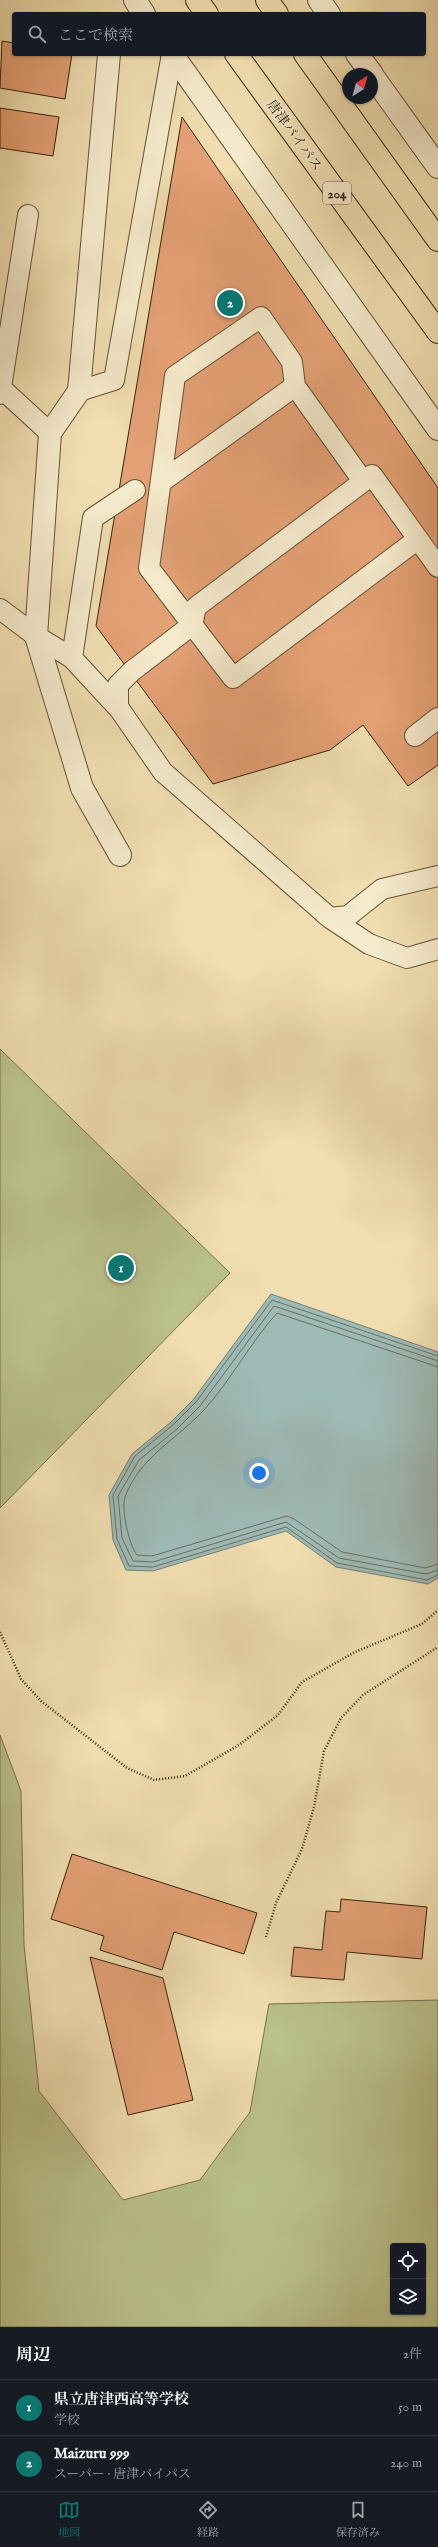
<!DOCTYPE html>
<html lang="ja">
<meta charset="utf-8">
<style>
body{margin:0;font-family:"IM FELL English","Noto Serif JP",serif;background:#20242c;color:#f1f3f6}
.controls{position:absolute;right:12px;bottom:12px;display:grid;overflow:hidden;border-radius:4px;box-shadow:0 1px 3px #0004}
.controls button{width:36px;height:36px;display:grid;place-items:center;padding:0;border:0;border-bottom:1px solid #363941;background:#171b24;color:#f1f3f6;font:20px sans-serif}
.compass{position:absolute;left:342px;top:68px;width:36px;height:36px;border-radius:50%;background:#171b24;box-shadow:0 1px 3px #0004;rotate:36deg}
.you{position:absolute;left:259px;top:1473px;width:14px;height:14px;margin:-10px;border:3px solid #fff;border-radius:50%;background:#1a73e8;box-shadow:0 0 0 6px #1a73e833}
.badge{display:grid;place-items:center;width:26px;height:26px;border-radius:50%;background:#0f766e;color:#fff;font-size:13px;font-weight:700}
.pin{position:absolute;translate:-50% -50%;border:2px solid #fff;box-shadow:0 1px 4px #0006}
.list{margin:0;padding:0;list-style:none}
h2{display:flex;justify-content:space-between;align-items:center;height:52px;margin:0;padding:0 16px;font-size:17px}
h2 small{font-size:13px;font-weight:400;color:#9ea1a6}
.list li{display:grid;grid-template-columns:26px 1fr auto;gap:12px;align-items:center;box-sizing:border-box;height:56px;padding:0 16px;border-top:1px solid #363941}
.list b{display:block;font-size:15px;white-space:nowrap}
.list p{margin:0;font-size:13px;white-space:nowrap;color:#9ea1a6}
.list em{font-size:13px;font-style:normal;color:#9ea1a6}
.icon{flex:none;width:22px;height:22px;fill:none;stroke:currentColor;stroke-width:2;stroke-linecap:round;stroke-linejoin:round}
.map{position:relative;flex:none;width:438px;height:2327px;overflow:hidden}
.search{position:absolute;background:#171b24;box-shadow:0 1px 3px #0004;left:12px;right:12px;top:12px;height:44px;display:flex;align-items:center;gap:10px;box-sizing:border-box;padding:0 14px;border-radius:4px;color:#9ea1a6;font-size:15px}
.sheet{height:164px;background:#171b24}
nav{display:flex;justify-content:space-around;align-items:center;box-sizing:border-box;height:56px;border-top:1px solid #363941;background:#171b24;font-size:11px;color:#9ea1a6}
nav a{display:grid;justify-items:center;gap:2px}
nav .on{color:#0f766e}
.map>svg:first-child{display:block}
.green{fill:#bac18b;stroke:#77724d;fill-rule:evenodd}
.water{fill:#9ebab5;stroke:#747e73}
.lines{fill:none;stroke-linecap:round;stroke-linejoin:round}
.shore{stroke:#696f62;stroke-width:1}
.building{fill:#e4a175;stroke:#34240f}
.service-casing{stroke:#635237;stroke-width:22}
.minor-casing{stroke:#635237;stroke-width:24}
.trunk-casing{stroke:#34240f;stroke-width:24}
.path{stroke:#34240f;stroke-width:2.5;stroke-dasharray:1 2;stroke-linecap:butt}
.service{stroke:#f5eacc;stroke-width:20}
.minor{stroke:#f5eacc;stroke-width:22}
.trunk{stroke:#f0deb0;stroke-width:22}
.labels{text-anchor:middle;stroke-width:3;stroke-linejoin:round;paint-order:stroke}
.shield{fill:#f5eacc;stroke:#6e5f48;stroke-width:1}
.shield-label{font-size:13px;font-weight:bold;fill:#34240f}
.street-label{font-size:14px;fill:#34240f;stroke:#f5eacc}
</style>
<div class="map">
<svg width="438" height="2327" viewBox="0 0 438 2327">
<rect width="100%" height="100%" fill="#f0deb0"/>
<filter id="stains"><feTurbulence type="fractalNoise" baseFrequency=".005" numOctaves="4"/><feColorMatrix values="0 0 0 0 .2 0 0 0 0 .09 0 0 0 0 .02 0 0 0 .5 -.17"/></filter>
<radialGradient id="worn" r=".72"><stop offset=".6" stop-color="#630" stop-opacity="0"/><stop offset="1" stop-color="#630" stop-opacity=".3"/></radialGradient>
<path class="green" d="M0,1049L230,1273L0,1508Z
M0,1735L21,1791L24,1945L39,2091L123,2200L200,2180L250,2112L269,2004L438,2000V2327H0ZM393,2246H423V2312H393Z"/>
<path class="water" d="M271,1294L438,1352V1578L428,1584L336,1567L286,1531L153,1571L126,1570L113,1540L109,1495L132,1454L171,1422L193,1400Z"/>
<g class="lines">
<path class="shore" d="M438,1356L272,1300L196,1402L173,1425L135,1456L113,1495L117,1539L129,1566L153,1567L286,1527L337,1563L427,1580L438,1575
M438,1361L274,1306L200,1406L177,1429L139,1460L118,1496L122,1538L133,1561L153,1562L286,1522L339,1558L426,1574L438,1570
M438,1367L277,1313C250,1343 231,1380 204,1410C177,1439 139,1458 125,1497C121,1509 129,1545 137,1555L152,1556L287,1516L294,1519L342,1552L425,1568L438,1564"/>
</g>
<path class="building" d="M2,41L14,43V54H72L65,99L0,88Z
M0,108L59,117L53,156L0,148Z
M182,117L438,488V765L408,786L363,725L330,750L213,784L96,626Z
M72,1854L257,1913L244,1954L174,1932L162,1970L100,1950L104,1936L51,1919Z
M341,1899L427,1907L422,1959L347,1952L344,1980L291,1976L294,1947L322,1950L326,1911L340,1912Z
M90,1957L163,1978L193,2100L128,2115Z"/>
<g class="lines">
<g class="service-casing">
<path id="service" d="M0,387L50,433
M79,391L114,380L172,54
M0,394L28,215
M363,481L295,386L292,362L261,317L175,376L149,568L233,678L418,539
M161,482L295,386
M438,567L372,475L196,607L192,625L132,671L118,685V707L163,772L330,918L369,944L407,958L438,949
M0,609L36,636L72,658L121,711
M72,658L93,518L135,490
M415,736L438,718
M324,913L330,918L348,916L382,889L438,876"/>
</g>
<g class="minor-casing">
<path id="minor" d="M135,0L144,14
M319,0L329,14
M109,54L79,391L50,433L36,636L82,788L120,855
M172,54L438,429
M357,54L372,74
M372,75L438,167"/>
</g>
<g class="trunk-casing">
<path id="trunk" d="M197,0L207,14
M267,0L277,14
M236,54L438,332
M305,54L438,240"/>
</g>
<path class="path" d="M0,1632L21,1679L41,1701L127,1768L154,1780L185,1776L239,1745L278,1715L302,1682L355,1652L422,1624L438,1610
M266,1937L276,1903L302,1849L314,1807L324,1751L341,1718L363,1695L438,1647"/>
<use href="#service" class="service"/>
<use href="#minor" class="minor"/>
<use href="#trunk" class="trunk"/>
</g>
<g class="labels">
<rect class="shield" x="323" y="182" width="28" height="22" rx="3"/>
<g class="shield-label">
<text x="337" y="198">204</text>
</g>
<g class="street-label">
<text transform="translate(295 135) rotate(54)" y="5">唐津バイパス</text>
</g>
</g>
<rect width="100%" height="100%" filter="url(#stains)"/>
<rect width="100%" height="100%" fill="url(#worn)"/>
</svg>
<div class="controls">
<button><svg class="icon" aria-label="locate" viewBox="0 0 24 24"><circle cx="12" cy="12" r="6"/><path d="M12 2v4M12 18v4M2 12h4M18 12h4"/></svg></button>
<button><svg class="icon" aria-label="layers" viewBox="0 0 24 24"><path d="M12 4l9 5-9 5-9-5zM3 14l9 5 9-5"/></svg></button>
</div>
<svg class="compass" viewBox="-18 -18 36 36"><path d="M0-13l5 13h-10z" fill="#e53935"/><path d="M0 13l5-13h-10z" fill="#9ea1a6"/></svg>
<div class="you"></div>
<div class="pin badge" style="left:121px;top:1268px">1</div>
<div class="pin badge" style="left:230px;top:303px">2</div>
<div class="search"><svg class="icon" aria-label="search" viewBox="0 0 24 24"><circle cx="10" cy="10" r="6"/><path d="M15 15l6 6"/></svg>ここで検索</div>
</div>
<section class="sheet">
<h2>周辺<small>2件</small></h2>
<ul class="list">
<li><span class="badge">1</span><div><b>県立唐津西高等学校</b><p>学校</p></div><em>50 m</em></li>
<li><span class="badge">2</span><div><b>Maizuru 999</b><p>スーパー · 唐津バイパス</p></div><em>240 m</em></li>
</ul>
</section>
<nav>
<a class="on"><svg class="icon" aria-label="map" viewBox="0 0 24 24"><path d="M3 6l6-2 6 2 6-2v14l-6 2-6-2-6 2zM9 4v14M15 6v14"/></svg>地図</a>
<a><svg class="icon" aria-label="directions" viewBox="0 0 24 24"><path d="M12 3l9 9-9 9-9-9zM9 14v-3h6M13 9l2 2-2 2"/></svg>経路</a>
<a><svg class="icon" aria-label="saved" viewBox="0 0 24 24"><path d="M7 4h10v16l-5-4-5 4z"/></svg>保存済み</a>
</nav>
